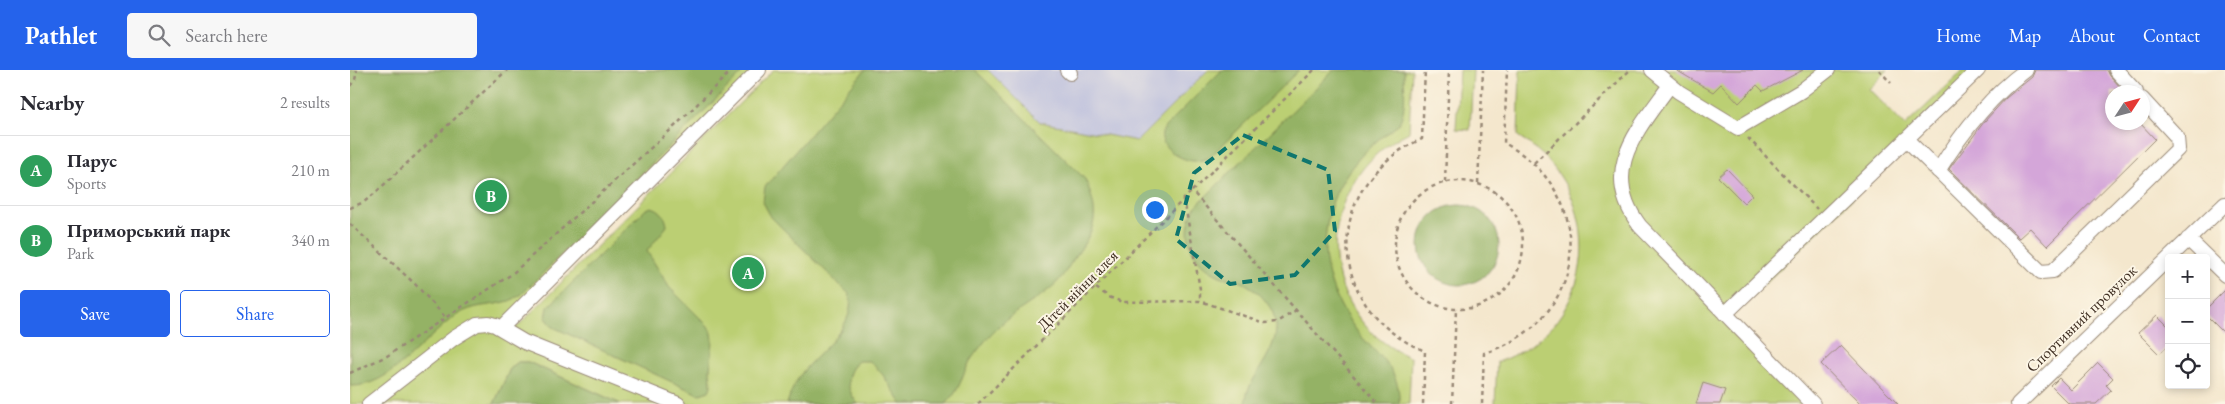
<!DOCTYPE html>
<meta charset="utf-8">
<style>
body{margin:0;font-family:"EB Garamond",serif;background:#f7f7f7;color:#2b2b33}
.controls{position:absolute;right:15px;bottom:15px;display:grid;overflow:hidden;border-radius:5px;box-shadow:0 2px 8px #0003}
.controls button{width:45px;height:45px;display:grid;place-items:center;padding:0;border:0;border-bottom:1px solid #e1e1e2;background:#fff;color:#2b2b33;font:25px sans-serif}
.compass{position:absolute;left:1755px;top:15px;width:45px;height:45px;border-radius:50%;background:#fff;box-shadow:0 2px 8px #0003;rotate:54deg}
.you{position:absolute;left:804px;top:139px;width:18px;height:18px;margin:-12px;border:4px solid #fff;border-radius:50%;background:#1a73e8;box-shadow:0 0 0 8px #1a73e833}
.badge{display:grid;place-items:center;width:32px;height:32px;border-radius:50%;background:#2563eb;color:#fff;font-size:16px;font-weight:700}
.pin{position:absolute;translate:-50% -50%;border:2px solid #fff;box-shadow:0 1px 5px #0006}
.list{margin:0;padding:0;list-style:none}
h2{display:flex;justify-content:space-between;align-items:center;height:65px;margin:0;padding:0 20px;font-size:21px}
h2 small{font-size:16px;font-weight:400;color:#7c7c81}
.list li{display:grid;grid-template-columns:32px 1fr auto;gap:15px;align-items:center;box-sizing:border-box;height:70px;padding:0 20px;border-top:1px solid #e1e1e2}
.list b{display:block;font-size:19px;white-space:nowrap}
.list p{margin:0;font-size:16px;white-space:nowrap;color:#7c7c81}
.list em{font-size:16px;font-style:normal;color:#7c7c81}
.actions{display:flex;gap:10px;padding:15px 20px}
.actions a{flex:1;padding:11px 0;border:1px solid #2563eb;border-radius:5px;text-align:center;font-size:18px;color:#2563eb}
.actions .main{background:#2563eb;color:#fff}
.icon{flex:none;width:28px;height:28px;fill:none;stroke:currentColor;stroke-width:2;stroke-linecap:round;stroke-linejoin:round}
.map{position:relative;flex:none;width:1875px;height:334px;overflow:hidden}
header{display:flex;align-items:center;gap:30px;box-sizing:border-box;height:70px;padding:0 25px;background:#2563eb;color:#fff}
header strong{font-size:24px}
nav{display:flex;gap:28px;margin-inline-start:auto;font-size:18px}
.search{width:350px;height:45px;background:#f7f7f7;display:flex;align-items:center;gap:12px;box-sizing:border-box;padding:0 18px;border-radius:5px;color:#7c7c81;font-size:19px}
main{display:flex}
aside{flex:1;background:#fff}
.map>svg:first-child{display:block}
.industrial{fill:#c0c2dd}
.green{fill:#bbcf73;stroke:#7b7c48}
.forest{fill:#94b265;stroke:#686e42}
.building{fill:#d4a6d9}
.lines{fill:none;stroke-linecap:round;stroke-linejoin:round}
.minor-casing{stroke:#988876;stroke-width:16}
.path{stroke:#988876;stroke-width:2.5;stroke-dasharray:4 4;stroke-linecap:butt}
.minor{stroke:#fff;stroke-width:14}
.marked{fill:none;stroke:#0f766e;stroke-width:4;stroke-dasharray:10 6;stroke-linejoin:round}
.labels{text-anchor:middle;stroke-width:4;stroke-linejoin:round;paint-order:stroke}
.street-label{font-size:16px;fill:#3b2a1e;stroke:#fcf5e5}
</style>
<header>
<strong>Pathlet</strong>
<div class="search"><svg class="icon" aria-label="search" viewBox="0 0 24 24"><circle cx="10" cy="10" r="6"/><path d="M15 15l6 6"/></svg>Search here</div>
<nav><a>Home</a><a>Map</a><a>About</a><a>Contact</a></nav>
</header>
<main>
<aside>
<h2>Nearby<small>2 results</small></h2>
<ul class="list">
<li><span class="badge" style="background:#2e9e5b">A</span><div><b>Парус</b><p>Sports</p></div><em>210 m</em></li>
<li><span class="badge" style="background:#2e9e5b">B</span><div><b>Приморський парк</b><p>Park</p></div><em>340 m</em></li>
</ul>
<div class="actions"><a class="main">Save</a><a>Share</a></div>
</aside>
<div class="map">
<svg width="1875" height="334" viewBox="0 0 1875 334">
<rect width="100%" height="100%" fill="#fcf5e5"/>
<filter id="ink" filterUnits="userSpaceOnUse"><feTurbulence type="fractalNoise" baseFrequency=".02" numOctaves="2"/><feDisplacementMap in="SourceGraphic" scale="10" xChannelSelector="R" yChannelSelector="G"/><feConvolveMatrix kernelMatrix="1 2 1 2 8 2 1 2 1" color-interpolation-filters="sRGB"/></filter>
<filter id="wash" filterUnits="userSpaceOnUse"><feTurbulence type="fractalNoise" baseFrequency=".0096" numOctaves="4" result="noise"/><feDisplacementMap in="SourceGraphic" scale="20" xChannelSelector="R" yChannelSelector="G"/><feGaussianBlur stdDeviation="1.12" result="paint"/><feColorMatrix in="noise" values="0 0 0 0 0 0 0 0 0 0 0 0 0 0 0 0 0 1.4 0 .05"/><feComposite in="paint" operator="in"/></filter>
<g filter="url(#wash)">
<rect width="100%" height="100%" fill="#f4e7cd"/>
<path class="industrial" d="M638,0H858L787,71L690,52Z"/>
<path class="green" d="M0,0H407L155,253L167,257L423,0H638L690,52L787,71L858,0H1062L1059,62C962,110 959,244 1061,288L1059,334H271L178,292H168L160,299L144,334H0Z
M1109,0H1123L1120,60L1106,59Z
M1170,0H1538L1519,19L1555,56L1614,0H1635L1376,251L1456,334H1145L1147,292C1252,256 1260,123 1168,66Z"/>
<path class="forest" d="M0,0H395L172,224C167,227 161,231 155,232C136,237 125,234 107,245C75,266 41,318 0,316Z
M515,0H625L735,109C751,147 746,158 723,190C717,199 711,210 702,217C682,234 659,244 641,264C634,272 626,282 620,291C612,306 609,322 596,334H552L533,305L520,291H508C494,305 496,319 508,334H437C441,321 446,310 455,299C472,279 508,254 499,224L421,147L413,132L415,117Z
M872,0H949L858,89C854,89 850,91 846,91C835,92 813,80 812,68C811,64 813,61 815,57Z
M984,0H1054C1054,14 1056,32 1052,46C1049,58 1037,62 1029,69C994,99 976,130 975,177C975,207 989,238 1007,261C1027,287 1051,297 1049,334H895C896,328 897,321 900,316C910,296 931,272 925,249C921,233 906,219 892,212C885,209 877,209 870,206C840,193 830,164 845,137Z
M1069 175a40 40 0 1 1 80 0a40 40 0 1 1-80 0Z
M301,137C311,139 316,147 317,156L297,181L319,217L358,256L362,263L363,271L360,300L361,316L359,321L350,324L346,323L203,257L196,248L198,237L295,140Z
M168,292H178L271,334H144L160,299Z"/>
<g id="blocks">
<path class="building" d="M1326,0H1453L1413,21L1407,15L1389,33L1371,14L1363,22Z
M1685,0H1757L1760,6L1775,22H1762V52H1789L1805,69L1697,176L1680,158L1669,168L1599,99L1634,52L1656,28L1682,7Z
M1377,99L1402,125L1394,133L1368,107Z
M1875,220V264L1856,245V239Z
M1807,245L1819,257V275L1809,284L1788,263Z
M1491,275L1535,321L1548,334H1510L1471,294Z
M1748,293L1763,308L1756,315L1761,320L1746,334H1719L1701,316L1709,308L1721,320Z
M1353,313L1375,320L1370,334H1346Z"/>
</g>
</g>
<g filter="url(#ink)">
<use href="#blocks" fill-opacity="0" stroke="#988876" stroke-width="1"/>
<g class="lines">
<g class="minor-casing">
<path id="minor" d="M717,0L720,3
M1302,0L1329,22L1388,58L1451,21L1478,0
M1766,0L1786,22
M1320,15C1288,60 1248,101 1290,156L1463,334
M1556,69L1691,202L1703,201L1828,79L1827,67L1792,29
M1588,101C1612,62 1639,27 1676,0
M1838,169L1875,205
M1819,188L1875,134
M1375,244L1628,0
M151,258L409,0
M19,334L104,268L127,254L138,253L145,255L174,272L328,334
M1668,334L1819,188"/>
</g>
<path class="path" d="M964,0L842,121L1028,334
M1529,0L1541,13
M0,16L5,10L7,0
M1398,68L1467,139
M1184,93L1280,0
M1045 175a64 64 0 1 1 128 0a64 64 0 1 1-128 0Z
M1095,112L1099,0
M1128,114L1133,0
M834,129L850,219V231
M0,138L14,132L25,123L157,0
M0,154L65,214L96,248
M746,218L759,227L772,232L850,231L915,253L928,252L946,240
M0,303L37,286L162,204L325,56L382,0
M628,334L842,121
M1073,334L1075,281C973,240 971,112 1072,69L1075,0
M1102,334L1106,239
M1132,334L1134,283C1240,251 1251,125 1154,73L1157,0"/>
<use href="#minor" class="minor"/>
</g>
</g>
<path class="marked" d="M893,65L978,100L985,161L945,205L880,214L826,169L844,103Z"/>
<g class="labels">
<g class="street-label">
<text transform="translate(727 220) rotate(-45)" y="6">Дітей війни алея</text>
<text transform="translate(1731 248) rotate(-44)" y="6">Спортивний провулок</text>
</g>
</g>
</svg>
<div class="controls">
<button>+</button>
<button>−</button>
<button><svg class="icon" aria-label="locate" viewBox="0 0 24 24"><circle cx="12" cy="12" r="6"/><path d="M12 2v4M12 18v4M2 12h4M18 12h4"/></svg></button>
</div>
<svg class="compass" viewBox="-18 -18 36 36"><path d="M0-13l5 13h-10z" fill="#e53935"/><path d="M0 13l5-13h-10z" fill="#7c7c81"/></svg>
<div class="you"></div>
<div class="pin badge" style="left:398px;top:203px;background:#2e9e5b">A</div>
<div class="pin badge" style="left:141px;top:126px;background:#2e9e5b">B</div>
</div>
</main>
